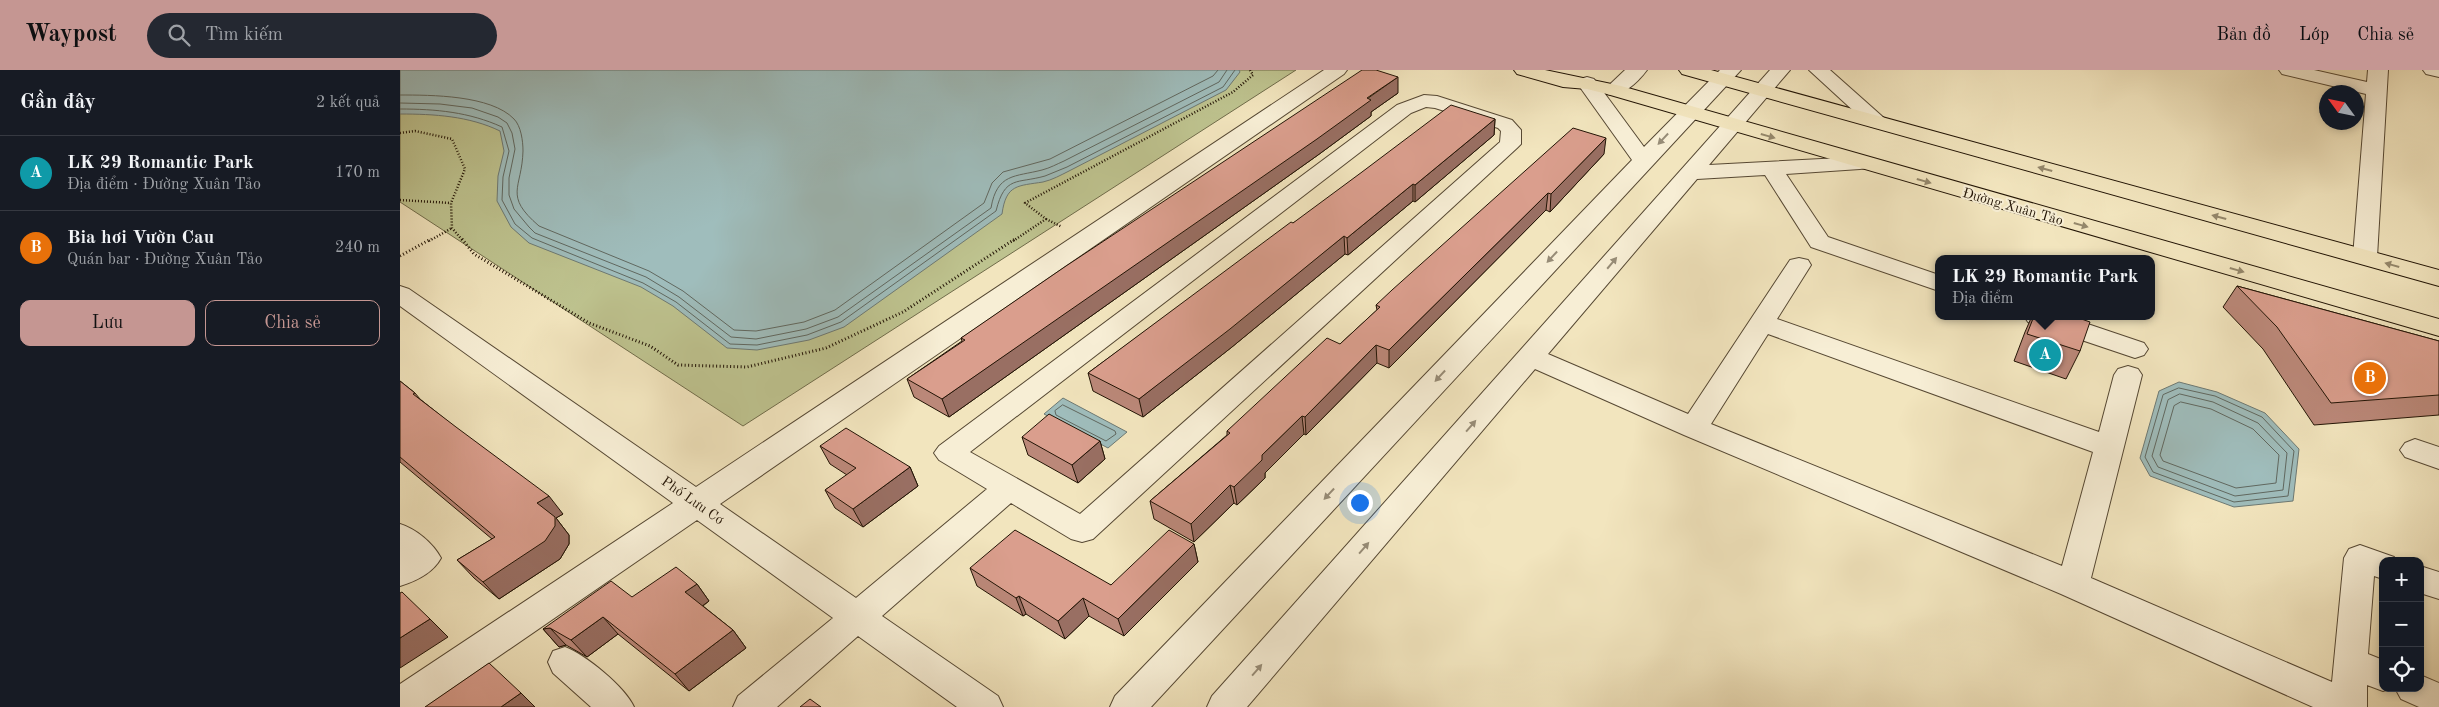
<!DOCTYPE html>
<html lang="vi">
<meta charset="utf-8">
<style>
body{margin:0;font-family:"Old Standard TT",serif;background:#242831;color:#f1f3f6}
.controls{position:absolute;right:15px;bottom:15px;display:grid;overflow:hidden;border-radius:10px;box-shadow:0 2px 8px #0003}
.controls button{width:45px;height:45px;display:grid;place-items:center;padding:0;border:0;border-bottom:1px solid #363941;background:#171b24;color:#f1f3f6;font:25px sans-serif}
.compass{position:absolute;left:1919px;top:15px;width:45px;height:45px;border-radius:50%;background:#171b24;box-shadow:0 2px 8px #0003;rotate:303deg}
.you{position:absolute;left:959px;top:432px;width:18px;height:18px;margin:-12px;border:4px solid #fff;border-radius:50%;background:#1a73e8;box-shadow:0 0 0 8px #1a73e833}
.badge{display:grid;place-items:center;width:32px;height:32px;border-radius:50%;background:#c59692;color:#fff;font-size:16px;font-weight:700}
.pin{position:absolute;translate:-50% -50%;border:2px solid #fff;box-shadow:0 1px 5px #0006}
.popup{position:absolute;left:1535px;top:185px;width:220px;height:65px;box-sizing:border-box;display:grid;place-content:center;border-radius:10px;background:#171b24;filter:drop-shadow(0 1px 4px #0005);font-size:16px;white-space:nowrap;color:#9ea1a6}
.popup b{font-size:19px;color:#f1f3f6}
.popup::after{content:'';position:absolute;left:50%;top:100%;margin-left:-10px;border:10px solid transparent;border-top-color:#171b24}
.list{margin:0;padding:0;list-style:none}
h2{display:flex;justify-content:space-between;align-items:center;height:65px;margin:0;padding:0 20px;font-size:21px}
h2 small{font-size:16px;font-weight:400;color:#9ea1a6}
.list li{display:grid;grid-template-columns:32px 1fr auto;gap:15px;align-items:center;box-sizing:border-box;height:75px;padding:0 20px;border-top:1px solid #363941}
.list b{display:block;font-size:19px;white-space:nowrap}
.list p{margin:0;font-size:16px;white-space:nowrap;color:#9ea1a6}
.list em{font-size:16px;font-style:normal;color:#9ea1a6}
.actions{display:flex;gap:10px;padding:15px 20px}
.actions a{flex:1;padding:11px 0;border:1px solid #c59692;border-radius:10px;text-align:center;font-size:18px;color:#c59692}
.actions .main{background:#c59692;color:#111}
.icon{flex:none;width:28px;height:28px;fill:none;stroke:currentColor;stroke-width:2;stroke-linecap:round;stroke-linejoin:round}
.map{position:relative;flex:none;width:2039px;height:637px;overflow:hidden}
header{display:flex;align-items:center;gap:30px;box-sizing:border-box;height:70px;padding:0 25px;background:#c59692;color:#111}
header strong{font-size:24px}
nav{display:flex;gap:28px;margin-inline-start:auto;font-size:18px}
.search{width:350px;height:45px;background:#242831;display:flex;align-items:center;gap:12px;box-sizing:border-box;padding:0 18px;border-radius:28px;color:#9ea1a6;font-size:19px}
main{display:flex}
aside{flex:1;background:#171b24}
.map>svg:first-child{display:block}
.green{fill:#bec38f;stroke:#706c4a}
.water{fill:#9fbdbc;stroke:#6d7973}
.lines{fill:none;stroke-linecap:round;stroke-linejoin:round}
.shore{stroke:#606860;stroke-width:1}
.minor-casing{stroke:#564833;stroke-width:2}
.major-casing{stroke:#221405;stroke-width:2}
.path-far1{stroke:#221405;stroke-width:2.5;stroke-dasharray:1 2;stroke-linecap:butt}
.path{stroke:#221405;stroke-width:3;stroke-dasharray:1 2.5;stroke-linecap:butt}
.minor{fill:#f7eed5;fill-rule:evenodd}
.major{fill:#f2e5be;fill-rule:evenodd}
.wall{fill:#bb8879;stroke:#221405}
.shaded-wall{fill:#996f63;stroke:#221405}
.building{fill:#da9e8d;stroke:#221405}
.oneway{fill:#94876b}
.oneway2{fill:#978c77}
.labels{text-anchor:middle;stroke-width:4;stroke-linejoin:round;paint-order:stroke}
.street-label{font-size:14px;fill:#221405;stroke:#f7eed5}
</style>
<header>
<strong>Waypost</strong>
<div class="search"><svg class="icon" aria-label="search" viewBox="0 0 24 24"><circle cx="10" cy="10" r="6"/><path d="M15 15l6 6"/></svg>Tìm kiếm</div>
<nav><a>Bản đồ</a><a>Lớp</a><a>Chia sẻ</a></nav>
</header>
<main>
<aside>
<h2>Gần đây<small>2 kết quả</small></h2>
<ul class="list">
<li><span class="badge" style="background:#0f9aa8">A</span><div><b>LK 29 Romantic Park</b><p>Địa điểm · Đường Xuân Tảo</p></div><em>170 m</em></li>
<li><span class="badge" style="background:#e8710a">B</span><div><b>Bia hơi Vườn Cau</b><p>Quán bar · Đường Xuân Tảo</p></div><em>240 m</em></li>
</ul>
<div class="actions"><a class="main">Lưu</a><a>Chia sẻ</a></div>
</aside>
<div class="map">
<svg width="2039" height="637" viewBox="0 0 2039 637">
<rect width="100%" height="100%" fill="#f2e5be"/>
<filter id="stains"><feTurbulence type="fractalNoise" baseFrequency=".004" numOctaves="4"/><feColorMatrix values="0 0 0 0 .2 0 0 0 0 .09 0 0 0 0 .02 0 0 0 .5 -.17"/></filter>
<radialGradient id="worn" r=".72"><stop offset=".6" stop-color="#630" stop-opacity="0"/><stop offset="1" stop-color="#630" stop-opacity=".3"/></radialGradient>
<path class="green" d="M0,0H896L343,356L0,132Z"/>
<path class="water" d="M0,0H839L840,2L826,20L669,101C661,105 652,110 643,112C618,116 606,114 602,144L444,257L409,270L357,280L327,278L273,236L241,217L129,173L111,157L97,131L98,106L104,81L100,61C69,46 34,44 0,44Z
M1779,312L1817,322L1865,343L1899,379L1893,431L1834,437L1750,406L1740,388L1759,321Z
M663,328L727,362L708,378L644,344Z"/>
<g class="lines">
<path class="shore" d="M0,25C31,25 91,25 114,49C121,56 123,71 123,81C122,119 103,125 139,156L249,201L283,221L334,260L356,261L404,252L435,240L584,133L592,113L603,102L650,89L813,6L818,0
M0,33L40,34L72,38L98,47L107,53L112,63L115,79L109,108V125L114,139L129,157L135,163L246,207L279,227L331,267L356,269L406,259L438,247L591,138C597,103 615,107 642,100C650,98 657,94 664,91L819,12L827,0
M0,39C36,39 69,42 102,57L109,81L103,107L102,130L115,154L132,168L243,213L276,232L330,274L357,275L407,265L441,252L596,141C605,105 617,114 645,106C652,103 660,100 667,97L823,17L835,0
M1779,318L1815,326L1862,347L1894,381L1888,426L1834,432L1753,402L1745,387L1763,325Z
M1780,324L1813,332L1858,353L1887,383L1883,420L1835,426L1758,397L1752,386L1768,330Z
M1781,332L1811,339L1853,359L1879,385L1876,413L1836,418L1763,391L1760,385L1774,336Z
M663,335L715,361L716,364L706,371L656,345L655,341Z"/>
<g class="minor-casing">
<path id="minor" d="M924,0H947L944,4L320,434L456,528L587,419L539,390L534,383L539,376L997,35L1024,25L1037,26L1112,50L1121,60V74L1117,78L693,469L682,472L671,469L611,433L482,546L598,626L603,637H557L458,566L377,637H333L338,626L433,548L297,450L25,637H0V614L273,433L0,236V216L9,219L296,417ZM1026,37L1035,38L1098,58L1101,61L1100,72L680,444L570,382L1011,43Z
M1225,0H1247C1238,12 1222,28 1207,24L1204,20Z
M1320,0H1341L751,637H710L715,626L1232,90L1177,13L1180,9L1187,7L1194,9L1244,77Z
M1370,0H1390L1309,95L1460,87L1468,88L1471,93L1468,98L1460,99L1386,104L1428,167L1539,205V221L1411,177L1365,105L1297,109L1148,284L1288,344L1390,190L1399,188L1408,190L1411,195L1377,249L1699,362L1714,305L1718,299L1728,296L1738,299L1742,305L1691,508L1932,612L1944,488L1949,479L1960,475L1994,487L1996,491H1983V509L1974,506L1968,584L1983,590V618H1991L1983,621L1967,615V637H1913L1661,524L1284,365L1135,299L847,637H807L812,626ZM1368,264L1693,382L1662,496L1311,354Z
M1409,0H1430L1484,48L1487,52L1484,56L1477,58L1470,56Z
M1879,0H1914L1967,12L1968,0H1988L1977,187L1974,192L1965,194L1956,192L1953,187L1966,24L1882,4Z
M2023,0H2039V7L2026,4Z
M1624,246H1664L1744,273L1748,279L1744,285L1735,288L1628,252Z
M2015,369L2039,377V399L2005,387L2000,380L2005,373Z
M0,454C16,459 33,473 41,488C33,503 16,511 0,516Z
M2020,496L2039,502V529L2020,523Z
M165,577C186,585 225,617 234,637H191L153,603L148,592L153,581Z
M2020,605L2039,613V637H2019L2001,629L1995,618H2020Z"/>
</g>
<g class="major-casing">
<path id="major" d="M1114,0H1145L1221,16L2039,249V266L1207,24L1187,19L1163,17L1117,4Z
M1279,0H1311L2039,200V216L1282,4Z"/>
</g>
<path class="path-far1" d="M0,63L15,61L52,69L65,99L51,133L52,158L63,171
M0,130L51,133
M646,149L662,157
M29,171L52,158
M613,171L646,149L625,133L833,22L853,5L850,0"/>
<path class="path" d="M62,169L74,184L189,253L250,276L278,295L347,297L426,278L503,242L615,169
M0,186L31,169"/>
<use href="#minor" class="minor"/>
<use href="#major" class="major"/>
</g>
<path class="wall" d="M998,23L971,42V46L918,85L549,347L514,327L507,309L562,271L561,268Z
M1095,49L1094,65L1015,132L1013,131L948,185L945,184L832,277L743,347L693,321L688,303L893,153Z
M1204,84L1150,142L1146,140L989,298L977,293L906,365L904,364L865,403V408L837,435L834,433L794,472L754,449L750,431L827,365V361L940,274L977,240L976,235Z
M1837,216L2039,271V345L1914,355L1863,279L1823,237Z
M1632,246H1673L1680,281L1666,309L1614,291L1625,262Z
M0,311L15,323L20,329L163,444L156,448L169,465V474L160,489L99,529L74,508L57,490L92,469L0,392Z
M622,367L700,371L705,389L678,413L628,385Z
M420,376L510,397L518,416L463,457L435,438L425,420L447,405L430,394Z
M794,474L798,492L724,566L689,546L665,569L626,544L623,546L577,516L570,498L711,515Z
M297,514L309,531L303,536L333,560L346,578L289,621L218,564L187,587L166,575L159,577L143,559Z"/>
<path class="shaded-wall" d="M998,7V23L971,42V46L918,85L549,347L542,329Z
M1095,49L1094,65L1015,132V115Z
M1206,68L1204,84L1150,142L1151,124Z
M1013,114V131L948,185L947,168Z
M1148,123L1146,140L989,298V280Z
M944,166L945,184L832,277L743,347L739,329Z
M976,275L977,293L906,365L905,347Z
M902,346L904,364L865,403V408L837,435L834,417L862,385Z
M700,371L705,389L678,413L672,395Z
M510,397L518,416L463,457L453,439Z
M830,415L834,433L794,472L791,454Z
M149,426L163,444L156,448L169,465V474L160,489L99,529L83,512L137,433Z
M794,474L798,492L724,566L718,549Z
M297,514L309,531L298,539L285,522Z
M619,526L626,544L623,546L616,528Z
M683,528L689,546L665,569L658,551Z
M203,547L218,564L187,587L171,570Z
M30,549L48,567L0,598V568Z
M150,558L166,575L159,577L143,559Z
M333,560L346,578L289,621L275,604Z
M121,623L135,637H101Z"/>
<path class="building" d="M962,0H976L998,7L967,28L971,30L917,69L542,329L507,309L565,270L561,268L666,196Z
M1051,35L1095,49L1015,115L1013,114L947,168L944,166L830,259L739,329L688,303L891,152L893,153L962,102Z
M1173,58L1206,68L1151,124L1148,123L989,280L976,275L905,347L902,346L862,385V390L834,417L830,415L791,454L750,431L830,363L827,361L927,268L940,274L980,237L976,235L992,220Z
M1837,216L2039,271V325L1931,333L1877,257Z
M1634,246H1673L1690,252L1680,281L1627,264Z
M0,311L15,323L13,324L56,357L149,426L137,433L155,447V456L145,471L83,512L57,490L95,467L0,387Z
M649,344L700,371L672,395L622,367Z
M446,358L510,397L453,439L425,420L456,398L420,376Z
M615,460L711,515L769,460L794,474L718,549L683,528L658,551L619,526L616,528L570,498Z
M276,497L297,514L285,522L333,560L275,604L203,547L171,570L150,558L143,559L211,511L232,527Z
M2,522L30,549L0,568V523Z
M89,593L121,623L101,637H25Z
M410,629L421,637H400Z"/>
<defs><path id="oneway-solid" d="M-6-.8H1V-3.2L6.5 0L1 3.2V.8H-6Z" transform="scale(1.25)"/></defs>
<g class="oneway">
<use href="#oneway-solid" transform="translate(1368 66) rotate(16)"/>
<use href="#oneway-solid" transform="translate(1645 99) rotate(-165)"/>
<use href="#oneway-solid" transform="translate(1524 111) rotate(16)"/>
<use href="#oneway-solid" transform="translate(1819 147) rotate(-165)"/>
<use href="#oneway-solid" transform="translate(1681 155) rotate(16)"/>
<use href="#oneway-solid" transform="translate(1992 195) rotate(-164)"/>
<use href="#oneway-solid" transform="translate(1837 200) rotate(16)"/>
</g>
<g class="oneway2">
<use href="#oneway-solid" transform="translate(1263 69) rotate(133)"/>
<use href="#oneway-solid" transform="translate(1152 187) rotate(133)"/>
<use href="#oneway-solid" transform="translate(1212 193) rotate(-50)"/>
<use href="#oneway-solid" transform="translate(1040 306) rotate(133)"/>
<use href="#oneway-solid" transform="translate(1071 356) rotate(-49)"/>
<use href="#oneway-solid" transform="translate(929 424) rotate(133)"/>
<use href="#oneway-solid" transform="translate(964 478) rotate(-49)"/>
<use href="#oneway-solid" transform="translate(857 600) rotate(-49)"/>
</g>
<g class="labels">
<g class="street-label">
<text transform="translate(1613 136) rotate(16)" y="5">Đường Xuân Tảo</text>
<text transform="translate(293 430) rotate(35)" y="5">Phố Lưu Cơ</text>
</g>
</g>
<rect width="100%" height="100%" filter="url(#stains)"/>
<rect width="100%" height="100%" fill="url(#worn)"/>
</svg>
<div class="controls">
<button>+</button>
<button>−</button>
<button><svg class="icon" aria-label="locate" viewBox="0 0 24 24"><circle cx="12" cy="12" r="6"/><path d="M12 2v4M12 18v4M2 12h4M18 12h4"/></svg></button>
</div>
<svg class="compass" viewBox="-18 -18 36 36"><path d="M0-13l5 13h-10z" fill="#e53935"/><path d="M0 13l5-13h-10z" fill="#9ea1a6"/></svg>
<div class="you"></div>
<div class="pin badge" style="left:1645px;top:285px;background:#0f9aa8">A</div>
<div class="popup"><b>LK 29 Romantic Park</b>Địa điểm</div>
<div class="pin badge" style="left:1970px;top:308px;background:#e8710a">B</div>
</div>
</main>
